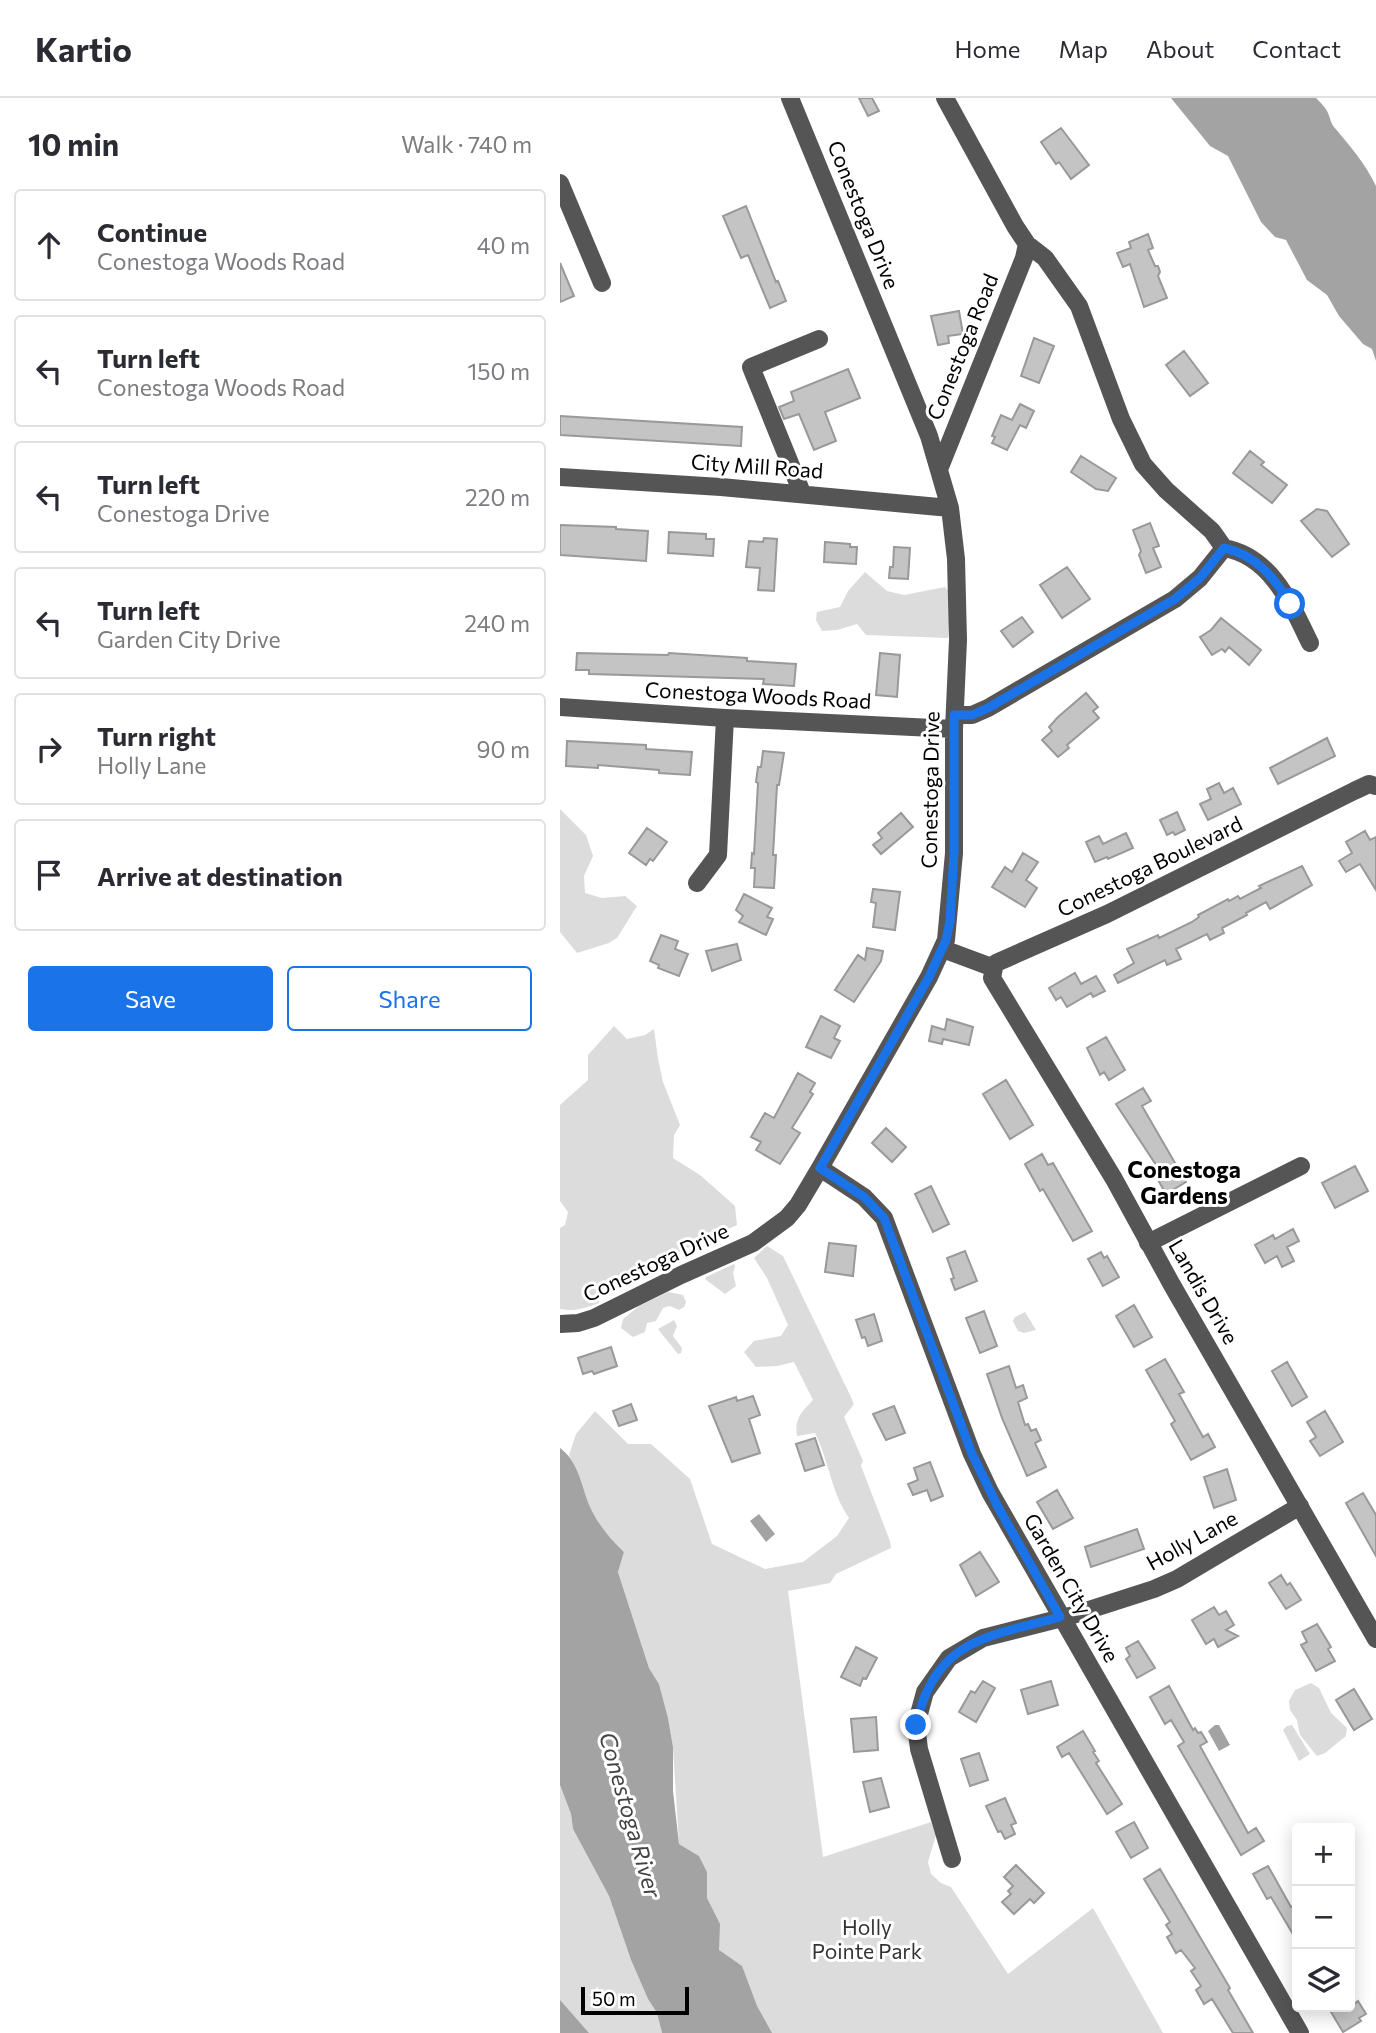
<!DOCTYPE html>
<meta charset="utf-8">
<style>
body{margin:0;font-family:Commissioner,sans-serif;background:#f7f7f7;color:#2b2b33}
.controls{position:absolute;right:21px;bottom:21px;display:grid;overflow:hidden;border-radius:7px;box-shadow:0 4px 18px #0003}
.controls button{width:63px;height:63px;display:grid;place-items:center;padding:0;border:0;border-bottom:2px solid #e1e1e2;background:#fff;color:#2b2b33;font:35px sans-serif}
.scale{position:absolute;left:21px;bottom:18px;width:108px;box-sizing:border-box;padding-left:7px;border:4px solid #000;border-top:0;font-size:19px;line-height:24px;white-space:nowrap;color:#000;-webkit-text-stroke:5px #fff;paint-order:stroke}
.stop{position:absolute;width:21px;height:21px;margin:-16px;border:5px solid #1a73e8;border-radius:50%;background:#fff}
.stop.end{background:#1a73e8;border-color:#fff;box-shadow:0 2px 7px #0008}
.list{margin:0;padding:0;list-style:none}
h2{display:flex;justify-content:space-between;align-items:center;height:91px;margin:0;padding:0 28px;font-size:30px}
h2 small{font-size:23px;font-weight:400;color:#7c7c81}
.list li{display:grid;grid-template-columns:46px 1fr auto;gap:21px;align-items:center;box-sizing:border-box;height:112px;margin:0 14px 14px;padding:0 14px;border:2px solid #e1e1e2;border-radius:7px}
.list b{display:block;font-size:26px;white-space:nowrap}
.list p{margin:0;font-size:23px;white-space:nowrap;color:#7c7c81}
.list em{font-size:23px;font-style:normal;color:#7c7c81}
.actions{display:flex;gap:14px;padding:21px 28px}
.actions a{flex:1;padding:16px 0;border:2px solid #1a73e8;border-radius:7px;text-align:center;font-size:24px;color:#1a73e8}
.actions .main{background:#1a73e8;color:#fff}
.icon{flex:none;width:38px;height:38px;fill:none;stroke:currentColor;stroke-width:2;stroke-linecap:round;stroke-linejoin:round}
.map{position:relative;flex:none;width:816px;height:1935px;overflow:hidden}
header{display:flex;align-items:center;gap:42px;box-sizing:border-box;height:98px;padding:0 35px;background:#fff;border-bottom:2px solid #e1e1e2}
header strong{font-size:33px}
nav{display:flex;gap:38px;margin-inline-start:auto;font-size:24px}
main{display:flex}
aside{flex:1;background:#fff}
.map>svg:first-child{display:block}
.green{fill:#dcdcdc}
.water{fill:#a3a3a3}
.building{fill:#c4c4c4;stroke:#999;stroke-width:2}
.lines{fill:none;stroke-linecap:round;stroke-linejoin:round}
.minor{stroke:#555;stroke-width:18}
.route{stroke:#1a73e8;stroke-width:9}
.labels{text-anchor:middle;stroke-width:6;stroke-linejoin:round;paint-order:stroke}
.street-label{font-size:21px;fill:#000;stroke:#fff}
.park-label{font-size:21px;fill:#333;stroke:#fff}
.neighbourhood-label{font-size:23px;font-weight:bold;fill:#000;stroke:#fff}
.water-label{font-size:23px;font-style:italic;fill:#444;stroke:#fff}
</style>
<header>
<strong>Kartio</strong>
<nav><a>Home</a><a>Map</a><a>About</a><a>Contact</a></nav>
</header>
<main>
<aside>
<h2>10 min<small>Walk · 740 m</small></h2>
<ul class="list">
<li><svg class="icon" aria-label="ahead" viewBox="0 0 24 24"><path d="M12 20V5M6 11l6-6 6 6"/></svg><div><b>Continue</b><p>Conestoga Woods Road</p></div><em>40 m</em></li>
<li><svg class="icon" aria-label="left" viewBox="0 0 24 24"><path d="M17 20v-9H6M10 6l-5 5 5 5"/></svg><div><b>Turn left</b><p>Conestoga Woods Road</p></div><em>150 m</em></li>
<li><svg class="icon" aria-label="left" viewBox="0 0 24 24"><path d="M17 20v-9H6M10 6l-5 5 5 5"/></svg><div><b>Turn left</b><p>Conestoga Drive</p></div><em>220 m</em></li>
<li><svg class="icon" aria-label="left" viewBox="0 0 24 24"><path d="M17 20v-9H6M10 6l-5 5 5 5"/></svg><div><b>Turn left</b><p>Garden City Drive</p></div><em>240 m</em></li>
<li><svg class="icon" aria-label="right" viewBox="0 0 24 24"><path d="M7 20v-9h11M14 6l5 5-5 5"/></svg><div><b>Turn right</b><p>Holly Lane</p></div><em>90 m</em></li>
<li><svg class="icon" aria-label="arrive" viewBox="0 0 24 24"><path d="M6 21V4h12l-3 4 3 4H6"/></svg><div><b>Arrive at destination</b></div></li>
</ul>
<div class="actions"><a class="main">Save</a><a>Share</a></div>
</aside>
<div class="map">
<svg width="816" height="1935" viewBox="0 0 816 1935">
<rect width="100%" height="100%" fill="#fff"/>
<path class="green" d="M305,474L327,493L344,497L385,489L391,496L388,540L306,537L297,526L277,532L262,533L256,522L257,514L280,509L288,493Z
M0,711L26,737L33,758L24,778L25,795L42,800L65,798L77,808L57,840L49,845L17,855L0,834Z
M54,928L67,941L85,937L94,931L98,961L103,984L120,1027L114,1037L113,1060L140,1077L175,1108L177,1127L42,1190L39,1205C25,1210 14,1214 0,1211V1130L5,1127L8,1114L0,1103V1007L28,982V957Z
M207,1148L223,1158L290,1297L294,1306L284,1319L303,1363L301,1368L330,1443L331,1450L276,1476L270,1485L228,1493L263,1759L371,1724L376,1737L368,1764L371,1776L381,1785L391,1789L448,1876L533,1810L603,1935H205L159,1852L147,1800V1774L139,1758L119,1746L113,1649L108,1620L99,1586L89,1570L58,1474L64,1454L49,1441L31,1412L9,1357L16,1336L35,1313L68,1346H91L130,1381L152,1446L205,1471L243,1464L277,1438L289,1420C271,1394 269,1363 255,1335L237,1338C234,1320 242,1314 253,1302L234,1264L217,1268L196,1269L184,1254L194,1243L221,1238L228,1227L207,1180L194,1160Z
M174,1166L175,1168L173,1175L176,1188L165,1196L145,1181L146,1179Z
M108,1194L123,1197L126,1204L124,1209L119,1212L110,1208L103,1210L96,1223L87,1225L85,1234L73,1239L61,1230L63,1221L79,1208Z
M465,1214L476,1232L464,1235L458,1233L453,1223L455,1219Z
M114,1222L117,1228L113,1238L122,1250L121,1255L118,1256L98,1231Z
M751,1585L759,1590L771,1615L787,1630L786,1638L765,1655L757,1658L740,1637L737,1622L730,1612L729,1603L735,1592Z
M732,1627L750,1656L739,1663L723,1632L727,1628Z
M0,1687L11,1716L13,1731L49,1798L71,1862L88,1901L97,1915L102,1935H0Z"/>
<path class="water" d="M611,0H756C760,4 765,9 767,13C770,18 770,24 774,29C790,48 805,65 816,88V263L812,251L803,246L779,218L767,197L747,182L726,142L715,139L701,124L668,58L650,48Z
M0,1350C19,1364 21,1388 30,1409C38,1426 50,1441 64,1454L58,1474L89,1570L99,1586L108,1620L113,1649V1693L119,1746L139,1758L147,1774V1800L160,1826L159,1852L182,1868L197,1908L212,1935H102L97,1915L88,1901L71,1862L49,1798L13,1731L11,1716L0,1687Z
M199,1416L215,1436L206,1444L190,1423Z
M655,1627H659L670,1647L659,1653L648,1633Z
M0,1902L29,1935H0Z"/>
<path class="building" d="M299,0H312L319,13L308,18Z
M501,30L529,67L511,81L499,64L496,66L481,44Z
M186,108L216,184L218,183L226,203L210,210L188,157L181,160L163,118Z
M588,136L593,150L588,152L595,168H598L600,174L598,178L607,200L584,209L570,166L563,169L557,155L571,150L569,144Z
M0,165L14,198L0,204Z
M399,213L403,236L388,238L389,245L378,247L371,218Z
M474,240L494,248L479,285L461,278Z
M624,253L648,285L630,298L606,267Z
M288,271L300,300L265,314L276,343L254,352L239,316L224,321L219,309L234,303L231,294Z
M460,306L474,313L466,330L460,327L447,352L432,345L435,339L432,338L441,317L452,322Z
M0,318L182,329L181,348L0,337Z
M690,353L704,364L701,367L727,387L712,405L673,375Z
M521,358L556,380L548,393L536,391L511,374Z
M757,411L767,413L789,446L772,459L741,423Z
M590,425L599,448L593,450L601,469L586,475L579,457L581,453L573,432Z
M0,427L56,429V431L88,433L86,463L0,457Z
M109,434L146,436V441H154L153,458L108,455Z
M204,440L217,441L214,493L198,492L200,470L186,469L189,443L203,444Z
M265,444L290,446V449H297L296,466L264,464Z
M334,449L350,450L348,481L329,480L330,469H333Z
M507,469L530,501L502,520L480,487Z
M462,519L473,534L453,549L441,533Z
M661,520L701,552L689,567L669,549L665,554L662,551L652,557L640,539L651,532Z
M17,555L108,557L109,555L187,560V563L236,566L234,588L203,586L204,581L29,576V572H16Z
M320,555L340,557L337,599L316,597Z
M526,595L538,609L533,613L539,620L507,647L509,650L498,659L482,642L492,633L489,629L498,619Z
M767,640L775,658L718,686L710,670Z
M7,643L86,647V651L132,654L130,677L99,675V672L38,667V670L6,668Z
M203,653L224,655L219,687H217L213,757H216L214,790L194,789L195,770H191L192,755L194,756L198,685L196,684L198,669H201Z
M659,685L664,695L673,690L681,706L648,722L640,706L651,701L647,691Z
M617,714L625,732L615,737L613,734L607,737L600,722Z
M341,715L353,729L321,756L313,747L322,740L318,735Z
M87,730L107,744L93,763L90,761L86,767L69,755Z
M805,733L810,742L816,739V792L800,766L786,774L779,763L792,755L786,744Z
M566,735L573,750L548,761L547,759L535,764L526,744L539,738L543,746Z
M463,755L478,764L466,782L477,790L465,809L432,789L445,769L452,774Z
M742,768L752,787L710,811L706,804L686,815L687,817L662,830L664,835L650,842L647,836L616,851L621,861L607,867L605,862L558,885L554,877L574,865L567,851L598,837L599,840L632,824L639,819L638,817L668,801L669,803L678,798L680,801L701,790L699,788Z
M313,791L340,794L335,832L313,829L316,805L311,804Z
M184,796L212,810L207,819L213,821L206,837L179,824L183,818L176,812Z
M101,837L118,843L115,851L128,856L119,878L98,870L99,867L90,863Z
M177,846L181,862L152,873L146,853Z
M307,850L323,853L321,863L294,904L275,892L298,857L305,862Z
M515,875L521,886L536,878L545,893L533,899L531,895L507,909L501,899L496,902L489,890Z
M261,918L280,928L274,940L280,943L271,960L246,949Z
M387,921L413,929L409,947L383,941L382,946L369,943L372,928L385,932Z
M546,939L565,972L549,982L544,974L540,977L527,950Z
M238,975L255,985L250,994L253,996L232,1030L240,1035L220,1066L196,1052L201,1044L191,1039L205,1015L214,1020Z
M446,982L473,1027L450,1041L423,996Z
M583,990L591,1003L582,1008L626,1084L606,1096L593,1073L598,1070L556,1006Z
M326,1030L346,1049L332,1064L312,1045Z
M482,1056L488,1067L493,1065L532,1133L513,1143L483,1091L480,1093L465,1066Z
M795,1068L808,1093L775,1110L762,1085Z
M371,1088L389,1126L373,1134L355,1096Z
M733,1131L739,1143L727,1149L734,1163L722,1169L717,1158L705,1165L695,1147L713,1137L715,1141Z
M269,1145L296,1148L293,1178L265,1174Z
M405,1153L417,1183L395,1192L391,1181L394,1180L387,1160Z
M541,1154L544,1160L547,1158L559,1179L543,1188L528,1161Z
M574,1207L592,1239L574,1249L556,1218Z
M424,1213L437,1248L420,1255L406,1220Z
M314,1216L322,1243L308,1248L305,1239L302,1240L296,1222Z
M51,1249L57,1268L34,1276L32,1273L23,1276L18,1260Z
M605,1261L624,1294L619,1296L643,1339L648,1336L655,1349L631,1362L611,1326L615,1323L586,1272Z
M727,1264L747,1299L732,1308L712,1273Z
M449,1268L456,1290L463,1287L467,1300L458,1304L465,1327L468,1326L471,1333L476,1331L481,1342L475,1345L486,1369L467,1378L442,1320L427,1276Z
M193,1298L200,1317L189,1321L200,1355L172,1364L149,1308L176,1299L177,1303Z
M71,1306L77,1322L59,1328L53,1313Z
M334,1308L345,1335L326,1342L313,1316Z
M765,1313L783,1344L760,1358L750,1343L756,1339L747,1324Z
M255,1340L264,1367L245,1373L236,1346Z
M370,1364L383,1398L371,1403L367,1392L353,1397L348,1386L358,1382L354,1370Z
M667,1371L676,1402L654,1410L644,1379Z
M497,1392L513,1420L493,1431L477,1404Z
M803,1395L816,1417V1458L786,1405Z
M577,1431L584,1451L531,1469L525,1449Z
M420,1454L439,1484L416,1498L400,1467Z
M721,1477L727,1487L730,1485L741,1502L726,1511L709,1485Z
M654,1509L659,1517L666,1513L674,1527L666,1532L678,1538L658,1549L654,1541L646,1546L632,1522Z
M757,1526L771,1549L768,1551L775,1563L756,1573L741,1547L747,1544L742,1534Z
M578,1543L595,1570L577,1580L566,1561L570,1558L566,1550Z
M296,1549L317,1560L306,1581L303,1580L300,1588L281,1579Z
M423,1583L435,1590L416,1624L399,1614L411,1593L415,1595Z
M491,1583L498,1607L468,1616L461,1592Z
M609,1588L633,1632L635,1630L638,1635L641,1634L647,1644L640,1648L688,1735L696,1730L704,1743L681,1757L618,1648L624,1644L611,1622L605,1626L590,1599Z
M794,1591L812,1621L794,1632L776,1602Z
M316,1619L318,1652L294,1654L291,1621Z
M523,1633L535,1653L533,1654L539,1663L536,1665L562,1706L547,1716L509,1655L502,1659L497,1649Z
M419,1655L428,1682L410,1688L401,1661Z
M321,1680L329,1709L310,1714L303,1684Z
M445,1700L456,1725L451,1727L455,1736L445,1741L441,1733L438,1734L426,1708Z
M574,1724L588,1750L571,1760L556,1734Z
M456,1767L484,1795L474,1805L470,1801L454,1816L442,1804L451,1796L448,1793L453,1788L444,1779Z
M708,1768L731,1809L737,1805V1843L711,1799L707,1801L693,1776Z
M600,1771L670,1890L668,1892L693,1935H673L652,1901L644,1906L636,1892L641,1888L631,1873L635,1870L621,1852L616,1855L607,1839L612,1836L606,1827L610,1824L584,1781Z
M798,1903L806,1916L799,1920L801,1923L783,1934L768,1909H790Z"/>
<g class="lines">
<path class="minor" d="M385,0L455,128L467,146L485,160L519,208L561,321L583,366L606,392L652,433L664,450L640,480L615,501L428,610L412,617H395
M0,85L42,185
M380,369L464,160L467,146
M0,379L161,389L390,410
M242,395L191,269L259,241
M664,450C711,458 731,506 750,545
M0,609L165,620L394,631
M137,785L158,757L165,620
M383,851L434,870
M434,870L432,880L554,1081L612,1187L816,1541
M434,870L436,865L547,816L794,693L809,686L816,688
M260,1070L304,1099L324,1120L412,1356L430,1394L740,1935
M588,1145L741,1068
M0,1226L18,1225L34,1220L121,1177L193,1145L227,1120L238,1107L260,1070L369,879L386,842L394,755V631L398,542L396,461L390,410L369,338L230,0
M392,1761L359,1651L356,1627L365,1594L389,1560L423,1540L510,1518L594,1491L617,1481L740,1408"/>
</g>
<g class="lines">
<path class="route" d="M356,1627C375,1541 427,1539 500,1519L438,1409L412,1356L324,1120L304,1099L260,1070L369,879L386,842L390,823L394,755V617H412L428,610L615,501L640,480L664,450C695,456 715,480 730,506"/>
</g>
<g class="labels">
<g class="street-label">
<text transform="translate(303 117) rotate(68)" y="7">Conestoga Drive</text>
<text transform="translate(403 249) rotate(-68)" y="7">Conestoga Road</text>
<text transform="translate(197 369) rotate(4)" y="7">City Mill Road</text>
<text transform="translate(198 598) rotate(3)" y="7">Conestoga Woods Road</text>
<text transform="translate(371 692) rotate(-89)" y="7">Conestoga Drive</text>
<text transform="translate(590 769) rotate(-26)" y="7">Conestoga Boulevard</text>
<text transform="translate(96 1165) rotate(-25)" y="7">Conestoga Drive</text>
<text transform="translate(643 1194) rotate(60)" y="7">Landis Drive</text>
<text transform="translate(632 1443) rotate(-29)" y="7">Holly Lane</text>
<text transform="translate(511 1490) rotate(60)" y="7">Garden City Drive</text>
</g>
<g class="park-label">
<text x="307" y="1837">Holly<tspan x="307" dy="24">Pointe Park</tspan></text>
</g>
<g class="neighbourhood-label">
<text x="624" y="1080">Conestoga<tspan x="624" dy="26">Gardens</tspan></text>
</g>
<g class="water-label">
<text transform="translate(70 1717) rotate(74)" y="8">Conestoga River</text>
</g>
</g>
</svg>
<div class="controls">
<button>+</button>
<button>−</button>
<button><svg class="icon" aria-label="layers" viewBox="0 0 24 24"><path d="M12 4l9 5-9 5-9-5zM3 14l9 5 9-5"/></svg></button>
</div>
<div class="scale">50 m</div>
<div class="stop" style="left:730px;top:506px"></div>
<div class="stop end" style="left:356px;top:1627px"></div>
</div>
</main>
